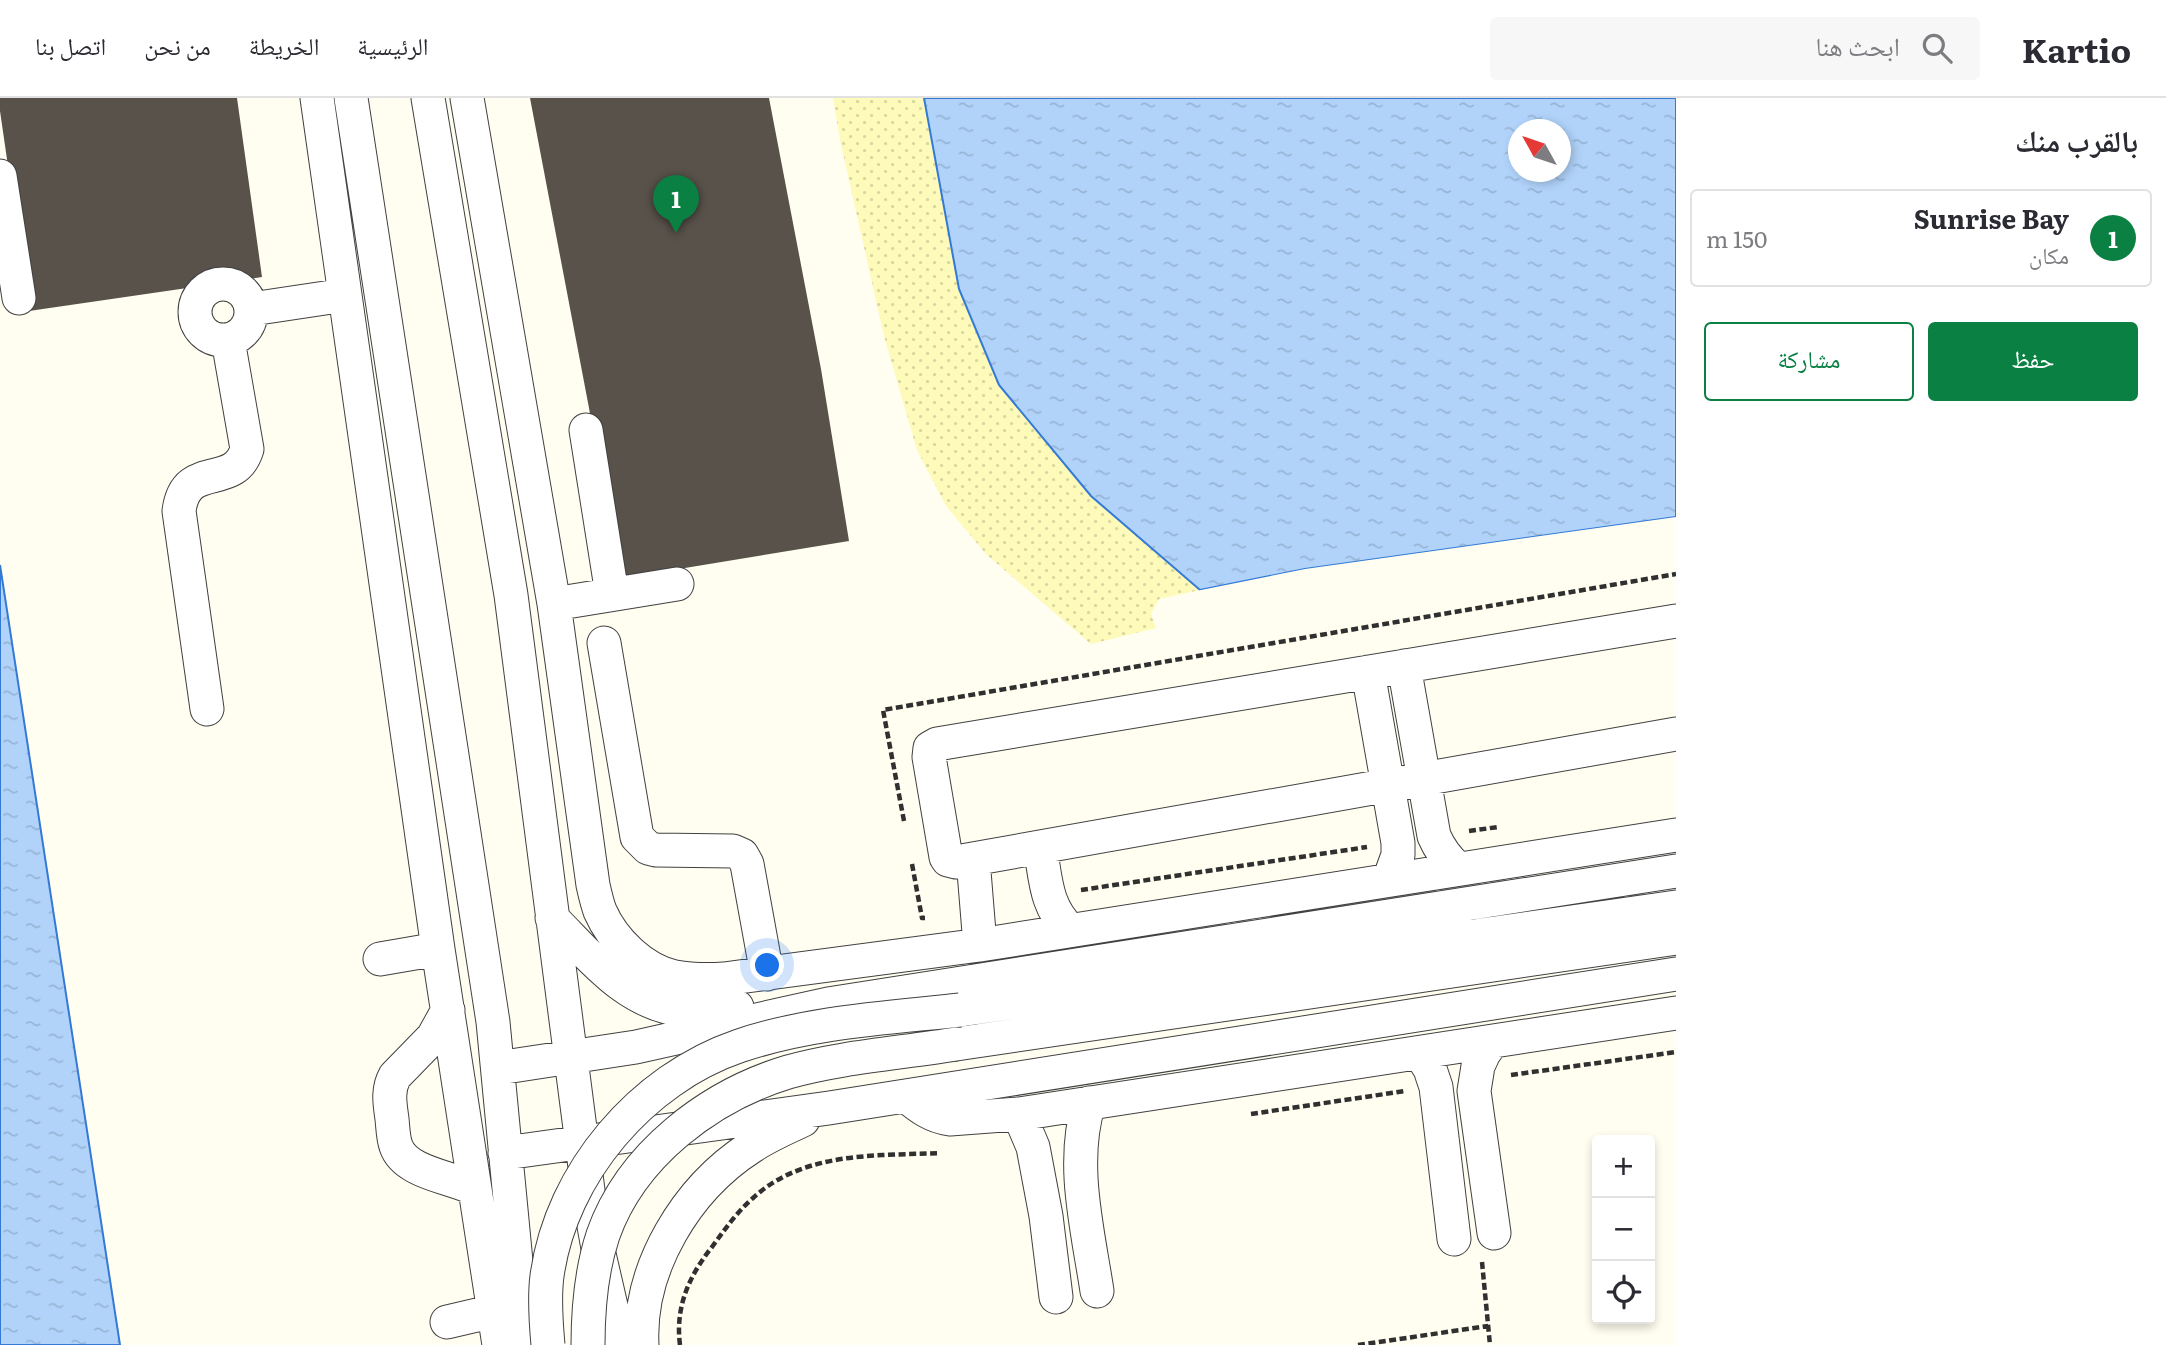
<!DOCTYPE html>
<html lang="ar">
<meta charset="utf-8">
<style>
body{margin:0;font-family:Literata,"Noto Naskh Arabic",serif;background:#f7f7f7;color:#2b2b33;direction:rtl}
.controls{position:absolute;right:21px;bottom:21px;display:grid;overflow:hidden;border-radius:7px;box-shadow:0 4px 10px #0003}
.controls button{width:63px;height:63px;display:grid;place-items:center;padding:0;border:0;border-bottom:2px solid #e1e1e2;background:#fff;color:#2b2b33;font:35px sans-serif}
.compass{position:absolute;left:1508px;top:21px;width:63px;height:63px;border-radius:50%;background:#fff;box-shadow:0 4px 10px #0003;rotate:310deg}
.you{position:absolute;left:768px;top:868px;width:24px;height:24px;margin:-18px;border:5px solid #fff;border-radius:50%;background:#1a73e8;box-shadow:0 0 0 10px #1a73e833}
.badge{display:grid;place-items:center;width:46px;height:46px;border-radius:50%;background:#0b8043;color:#fff;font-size:23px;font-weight:700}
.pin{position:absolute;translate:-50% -58px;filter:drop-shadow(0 2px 4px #0008)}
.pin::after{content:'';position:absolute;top:37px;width:24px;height:21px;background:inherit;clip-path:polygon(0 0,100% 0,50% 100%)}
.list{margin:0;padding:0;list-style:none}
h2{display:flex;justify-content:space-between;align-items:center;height:91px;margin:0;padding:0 28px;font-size:30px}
h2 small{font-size:23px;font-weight:400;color:#7c7c81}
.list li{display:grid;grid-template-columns:46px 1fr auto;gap:21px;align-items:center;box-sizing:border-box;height:98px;margin:0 14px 14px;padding:0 14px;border:2px solid #e1e1e2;border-radius:7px}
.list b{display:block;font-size:26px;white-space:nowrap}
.list p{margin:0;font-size:23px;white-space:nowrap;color:#7c7c81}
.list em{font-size:23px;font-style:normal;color:#7c7c81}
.actions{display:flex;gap:14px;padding:21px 28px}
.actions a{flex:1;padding:16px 0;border:2px solid #0b8043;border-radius:7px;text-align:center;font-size:24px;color:#0b8043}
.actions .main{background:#0b8043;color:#fff}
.icon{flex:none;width:38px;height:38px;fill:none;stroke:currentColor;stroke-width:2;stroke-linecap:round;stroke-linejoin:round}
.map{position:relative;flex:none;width:1676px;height:1247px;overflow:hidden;direction:ltr}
header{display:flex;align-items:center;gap:42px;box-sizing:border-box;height:98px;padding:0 35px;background:#fff;border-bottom:2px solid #e1e1e2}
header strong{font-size:33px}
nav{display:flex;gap:38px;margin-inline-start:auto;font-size:24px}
.search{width:490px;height:63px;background:#f7f7f7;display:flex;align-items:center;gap:18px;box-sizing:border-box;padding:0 24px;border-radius:7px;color:#7c7c81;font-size:26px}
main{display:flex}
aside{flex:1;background:#fff}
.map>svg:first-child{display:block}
.sand{fill:url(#sand-dots)}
.water{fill:url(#water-ripples);stroke:#337ad6;stroke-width:2;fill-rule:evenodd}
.pier{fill:#fffef0}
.building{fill:#58524a}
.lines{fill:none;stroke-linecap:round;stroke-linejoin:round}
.minor-casing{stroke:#414141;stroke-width:35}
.path{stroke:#303030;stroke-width:4.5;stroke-dasharray:7 3.5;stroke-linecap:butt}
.minor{stroke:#fff;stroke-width:33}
.minor-bridge-casing{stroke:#414141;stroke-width:35;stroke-linecap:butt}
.minor-bridge{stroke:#fff;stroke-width:33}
</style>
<header>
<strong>Kartio</strong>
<div class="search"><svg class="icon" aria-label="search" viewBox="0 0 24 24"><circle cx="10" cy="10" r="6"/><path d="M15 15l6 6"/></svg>ابحث هنا</div>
<nav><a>الرئيسية</a><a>الخريطة</a><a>من نحن</a><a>اتصل بنا</a></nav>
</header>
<main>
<aside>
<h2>بالقرب منك<small></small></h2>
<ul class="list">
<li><span class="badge">1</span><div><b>Sunrise Bay</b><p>مكان</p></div><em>150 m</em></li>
</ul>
<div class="actions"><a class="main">حفظ</a><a>مشاركة</a></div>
</aside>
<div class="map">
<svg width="1676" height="1247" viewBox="0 0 1676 1247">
<defs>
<pattern id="sand-dots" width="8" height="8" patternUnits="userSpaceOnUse" patternTransform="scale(1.75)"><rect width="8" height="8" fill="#fefab9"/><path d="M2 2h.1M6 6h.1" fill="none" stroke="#d8d59e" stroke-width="1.8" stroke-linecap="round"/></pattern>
<pattern id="water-ripples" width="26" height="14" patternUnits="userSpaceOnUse" patternTransform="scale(1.75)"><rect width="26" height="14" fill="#b1d3fa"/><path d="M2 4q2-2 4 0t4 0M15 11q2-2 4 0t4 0" fill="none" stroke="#97b4d5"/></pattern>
</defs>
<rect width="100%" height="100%" fill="#fffef0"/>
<path class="sand" d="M833,0H924L932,52L1091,398L1200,492L1159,501L1151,516L1156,530L1091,546L986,456L946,408L917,352L884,238L840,42Z"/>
<path class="water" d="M924,0H1676V419L1305,471L1200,492L1091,398L999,287L959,191ZM1518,32H1560V74H1518Z
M0,467L120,1247H0Z"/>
<path class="pier" d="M1676,419V422L1305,475L1200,496L1196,493L1305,471Z"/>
<path class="building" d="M0,0H237L262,179L29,213L0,13Z
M530,0H769L821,271L849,443L618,481L589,310Z"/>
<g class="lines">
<g class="minor-casing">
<path id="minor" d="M317,0L438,851L499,1247
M351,0L493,924L524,1247
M428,0L511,497L589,1100L599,1156L620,1247
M467,0L554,506L593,787C595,796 597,805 600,813C613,843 643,872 675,879C692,882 708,882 724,881L980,847L1676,737
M0,78L19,200
M195 214a28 28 0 1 1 56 0a28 28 0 1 1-56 0Z
M252,211L345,197
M586,332L612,496
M554,506L677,486
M1676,523L937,646L930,650L929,659L946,759L948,762L956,764L1676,636
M604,545L637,739L648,750L656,752L733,753L742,757L747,766L767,876
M1404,568L1434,738C1440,752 1447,761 1458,771
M1368,574L1398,745V757L1389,782
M207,611L179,413C186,360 234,394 247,351L228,242
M1040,749C1046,781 1045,808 1070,832
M973,761L980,847
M552,820C590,858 626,906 683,912C700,915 719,911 737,909
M380,861L438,851
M448,912L433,939L395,978C387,992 390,1006 392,1021C393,1030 393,1040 396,1048C405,1075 452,1079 475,1091
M960,912L1676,809
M1492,944L1484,955L1478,968L1474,993L1494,1135
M956,946L1676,840
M1420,955L1430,971L1436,989L1454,1141
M498,970L636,949L828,906L1676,773
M906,998C921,1010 931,1018 950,1021L1019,1016L1676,915
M1089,1005C1070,1065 1088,1133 1097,1193
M1019,1016L1033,1049L1046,1118L1056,1199
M505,1055L829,1010L1676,876
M447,1224L494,1213
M642,1247C638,1170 686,1091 751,1049C767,1038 786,1030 803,1022"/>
</g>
<path class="path" d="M904,723L883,612L1676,476
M1469,733L1498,729
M912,766L922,820H925
M1081,792L1367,749
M1511,977L1676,954
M1251,1016L1405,993
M1482,1164L1490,1247
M680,1247C675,1209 689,1178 712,1149C725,1131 737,1114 753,1100C804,1053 876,1058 940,1055
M1358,1247L1488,1228"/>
<use href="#minor" class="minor"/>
<g class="minor-bridge-casing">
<path id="minor-bridge" d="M548,1247C546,1225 544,1200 547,1178C561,1075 642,981 739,948C810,924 886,920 960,912
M588,1247C588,1210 591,1173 603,1137C631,1057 709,998 788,974C841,959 901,955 956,946"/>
</g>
<use href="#minor-bridge" class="minor-bridge"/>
</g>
</svg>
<div class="controls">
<button>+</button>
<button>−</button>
<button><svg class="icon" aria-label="locate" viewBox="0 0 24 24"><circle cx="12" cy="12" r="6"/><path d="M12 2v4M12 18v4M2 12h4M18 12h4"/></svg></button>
</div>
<svg class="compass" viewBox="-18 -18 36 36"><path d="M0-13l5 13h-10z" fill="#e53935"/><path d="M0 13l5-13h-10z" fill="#7c7c81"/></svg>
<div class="you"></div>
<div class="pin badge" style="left:676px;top:135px">1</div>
</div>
</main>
